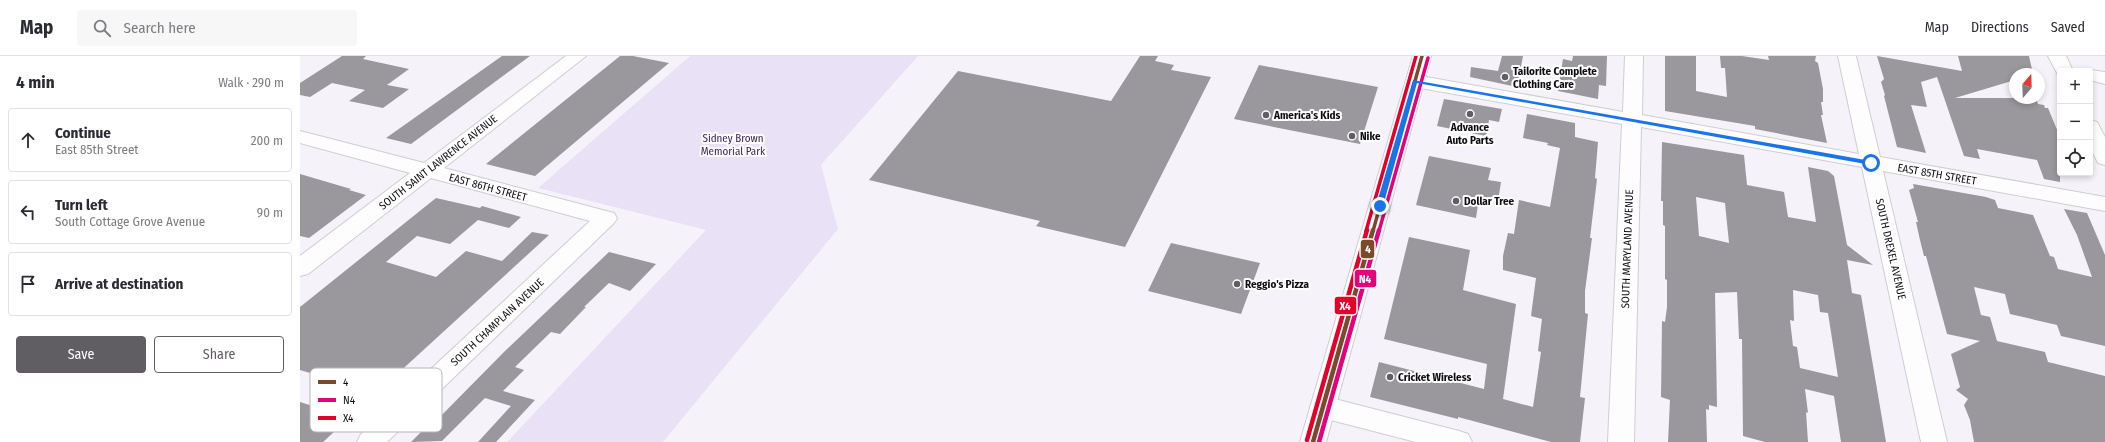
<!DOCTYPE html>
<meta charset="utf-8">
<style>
body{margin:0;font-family:"Fira Sans Condensed",sans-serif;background:#f7f7f7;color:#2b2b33}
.controls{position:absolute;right:12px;top:12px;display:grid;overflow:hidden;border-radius:4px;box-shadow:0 2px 6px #0003}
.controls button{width:36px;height:36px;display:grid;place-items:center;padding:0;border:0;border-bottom:1px solid #e1e1e2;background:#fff;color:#2b2b33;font:20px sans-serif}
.compass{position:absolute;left:1709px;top:12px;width:36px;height:36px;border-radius:50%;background:#fff;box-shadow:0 2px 6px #0003;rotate:19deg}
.stop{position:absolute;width:12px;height:12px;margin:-9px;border:3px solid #1a73e8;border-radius:50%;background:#fff}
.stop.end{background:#1a73e8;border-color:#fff;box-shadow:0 1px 4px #0008}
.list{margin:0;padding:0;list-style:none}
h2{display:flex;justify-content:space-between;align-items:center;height:52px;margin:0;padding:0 16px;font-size:17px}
h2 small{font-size:13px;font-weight:400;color:#7c7c81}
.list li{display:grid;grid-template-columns:26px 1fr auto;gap:12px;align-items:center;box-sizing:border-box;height:64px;margin:0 8px 8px;padding:0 8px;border:1px solid #e1e1e2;border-radius:4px}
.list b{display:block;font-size:15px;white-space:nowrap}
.list p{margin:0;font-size:13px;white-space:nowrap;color:#7c7c81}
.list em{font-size:13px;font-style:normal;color:#7c7c81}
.actions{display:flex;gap:8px;padding:12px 16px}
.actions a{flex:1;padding:9px 0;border:1px solid #605d63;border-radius:4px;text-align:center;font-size:14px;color:#605d63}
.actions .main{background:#605d63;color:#fff}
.icon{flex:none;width:22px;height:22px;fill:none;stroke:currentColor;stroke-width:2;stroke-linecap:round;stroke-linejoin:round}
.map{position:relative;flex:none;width:1805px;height:386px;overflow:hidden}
header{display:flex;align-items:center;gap:24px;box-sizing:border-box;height:56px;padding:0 20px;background:#fff;border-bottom:1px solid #e1e1e2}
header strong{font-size:19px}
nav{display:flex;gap:22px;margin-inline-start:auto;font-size:14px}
.search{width:280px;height:36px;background:#f7f7f7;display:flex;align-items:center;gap:10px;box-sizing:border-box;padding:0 14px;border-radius:4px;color:#7c7c81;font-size:15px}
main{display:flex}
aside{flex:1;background:#fff}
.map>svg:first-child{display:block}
.green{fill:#e9e2f6}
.building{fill:#9a979d;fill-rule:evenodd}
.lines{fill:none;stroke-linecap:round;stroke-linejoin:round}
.minor-casing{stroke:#cfcdd3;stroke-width:2}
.major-casing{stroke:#cfcdd3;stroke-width:2}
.minor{fill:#fefdfe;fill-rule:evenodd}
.major{fill:#fefdfe;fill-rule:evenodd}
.bus-1-far1-casing{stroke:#fff;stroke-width:6}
.bus-1-casing{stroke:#fff;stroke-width:8}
.bus-2-far1-casing{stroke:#fff;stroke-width:6}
.bus-2-casing{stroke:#fff;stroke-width:8}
.bus-3-far1-casing{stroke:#fff;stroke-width:6}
.bus-3-casing{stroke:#fff;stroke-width:8}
.bus-1-far1{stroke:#7a4b2a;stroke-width:3.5}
.bus-1{stroke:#7a4b2a;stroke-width:4.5}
.bus-2-far1{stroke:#e5007d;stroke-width:3.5}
.bus-2{stroke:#e5007d;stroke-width:4.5}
.bus-3-far1{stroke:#e4002b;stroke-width:3.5}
.bus-3{stroke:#e4002b;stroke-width:4.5}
.route{fill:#1a73e8}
.poi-dot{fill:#605d63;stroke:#fff;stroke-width:1.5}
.labels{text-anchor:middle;stroke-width:4;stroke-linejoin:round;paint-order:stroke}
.poi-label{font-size:11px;font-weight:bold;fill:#0f0d12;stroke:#fff;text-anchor:start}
.park-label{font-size:11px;fill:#3e255a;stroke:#fff}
.street-label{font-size:11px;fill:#0f0d12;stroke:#fff}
.key{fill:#fff;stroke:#b7b6b8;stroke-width:1}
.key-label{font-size:11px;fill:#0f0d12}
.line-badge{stroke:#fff;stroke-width:1.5}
.badge-label{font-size:11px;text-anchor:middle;font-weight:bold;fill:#fff}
</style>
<header>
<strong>Map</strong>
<div class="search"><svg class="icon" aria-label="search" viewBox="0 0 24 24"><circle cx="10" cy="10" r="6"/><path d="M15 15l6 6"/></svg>Search here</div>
<nav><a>Map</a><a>Directions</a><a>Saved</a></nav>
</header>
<main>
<aside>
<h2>4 min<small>Walk · 290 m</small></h2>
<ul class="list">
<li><svg class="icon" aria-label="ahead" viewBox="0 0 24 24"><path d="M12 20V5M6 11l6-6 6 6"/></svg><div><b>Continue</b><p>East 85th Street</p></div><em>200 m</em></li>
<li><svg class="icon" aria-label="left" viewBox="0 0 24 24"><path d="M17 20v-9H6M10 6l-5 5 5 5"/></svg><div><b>Turn left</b><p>South Cottage Grove Avenue</p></div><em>90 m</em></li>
<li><svg class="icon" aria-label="arrive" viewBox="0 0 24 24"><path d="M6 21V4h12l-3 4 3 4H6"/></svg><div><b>Arrive at destination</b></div></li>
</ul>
<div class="actions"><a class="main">Save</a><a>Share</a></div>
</aside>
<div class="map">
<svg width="1805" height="386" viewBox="0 0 1805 386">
<rect width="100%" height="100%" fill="#f5f2fa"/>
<path class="green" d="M390,0H618L521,109L538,173L363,386H207L406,174L238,132Z"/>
<path class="building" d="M42,0H66L63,3L109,13L87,29L109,33L83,52L49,45L65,34L32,27L10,41L0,39V27Z
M202,0H230L111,88L86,82Z
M320,0H333L369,7L235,120L186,108Z
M840,0H858L855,5L874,9L871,14L911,21L825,191L736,170L740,165L569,124L658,15L811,45Z
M1202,0H1223L1217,31L1170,21L1171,11L1198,15Z
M1273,0H1307L1306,30L1299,29L1298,43L1258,35L1263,3L1272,5Z
M1365,0H1396V35L1427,41L1425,12H1421L1420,0H1442L1469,4L1468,0H1516L1515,5L1518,7L1523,33V46H1521L1523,59H1521L1527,87L1455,73V70L1365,55Z
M1577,0L1662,15L1658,0H1729L1733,18H1715V24L1655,42H1736L1738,48L1744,49L1745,52H1748L1760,81V126L1744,123L1737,104L1677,93L1680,103L1664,100L1637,21L1621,26L1627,51L1611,49L1626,97L1597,91L1584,40L1585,39L1581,26L1584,23Z
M959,9L1078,31L1060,88L934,63Z
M1144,43L1202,53L1199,66L1189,64L1186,80L1137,70Z
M1227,58L1275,67V81L1298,86L1295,122L1297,123L1290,182H1292L1285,235V257L1288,258L1280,341L1285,342L1280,386H1251L1158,361V363L1070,341L1079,306L1184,333L1187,308L1084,283L1109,181L1170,194L1163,234L1216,248L1203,343L1233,351L1241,296L1238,295L1242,263L1231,260L1236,222L1203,214V200L1208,177L1214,178L1219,144L1250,151L1260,92L1247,89L1248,87L1223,82Z
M1362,86L1444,99L1447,129L1484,136L1488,161L1516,166L1508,111L1528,115L1534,120L1547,189L1573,209L1547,204L1552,237L1561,239L1586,386H1541L1534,340L1505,333L1508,357L1506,356L1508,386H1465L1443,380L1442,283H1439L1437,236L1415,237L1417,351L1409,349V354L1406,353L1407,386H1368L1370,344L1361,341L1362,265L1365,266L1367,251V224L1365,223V170L1363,169V145H1361ZM1396,141L1425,147L1429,187L1399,180ZM1493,234L1518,239L1520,256L1528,257L1538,321L1500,312L1497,291L1493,290L1490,264L1494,265Z
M1129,100L1191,112L1188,124L1201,126L1198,145L1179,142L1176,162L1116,149Z
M0,118L51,133L49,134L66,139L9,182L0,180Z
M1613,128L1686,141L1695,144L1698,152L1733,159L1750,200L1754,201L1758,213L1792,221L1777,179L1764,153L1787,157L1805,199V290L1761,280L1757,269L1710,258L1705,238L1674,231L1681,259L1690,261L1697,285L1745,296L1748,306L1805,320V386H1674L1670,364L1664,349L1668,343L1656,334L1660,331L1651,298L1680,285L1647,278L1626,200H1624L1620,184L1616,166H1618L1609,134L1614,132Z
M136,142L180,152L182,150L221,161L209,172L178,164L150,188L117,180L86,206L136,221L166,195L202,205L232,176L249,179L23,386H0V346L32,356L60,332L0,314V251Z
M871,187L960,207L941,258L848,235Z
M309,196L356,208L330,235L309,227L284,251H286L260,278L251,276L215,311L224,314L203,335L235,344L196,386H178L211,350L185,342L142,385L111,386L126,371L129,372L205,295Z"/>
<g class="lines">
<g class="minor-casing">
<path id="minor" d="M266,0H286L144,112L306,155L314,157L317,162L314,167L87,386H57L61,378L290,165L131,122L8,218L0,220V200L110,117L0,87V75L124,107Z
M1325,0H1343L1342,59L1559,98L1538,0H1556L1580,101L1805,141V155L1583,115L1647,386H1621L1562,111L1341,71L1334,386H1308L1322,68L1115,31L1108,29L1106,25L1108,21L1115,19L1323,56Z
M1748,0H1766L1773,15H1760V19H1758Z
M1790,14L1805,16V28L1790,24V15H1784Z
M1790,64L1797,66L1805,81V109L1798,107L1790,91Z
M1023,340L1159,375L1168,378L1172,386H1116L1023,362L1014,358L1010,351L1014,344Z"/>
</g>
<g class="major-casing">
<path id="major" d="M1113,0H1131L1026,386H1000Z"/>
</g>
<use href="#minor" class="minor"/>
<use href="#major" class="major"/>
<g class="bus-1-far1-casing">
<path id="bus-1-far1" d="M1073,175L1122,0"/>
</g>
<g class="bus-1-casing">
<path id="bus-1" d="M1013,386L1073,174"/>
</g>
<g class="bus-2-far1-casing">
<path id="bus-2-far1" d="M1079,175L1128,2"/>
</g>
<g class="bus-2-casing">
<path id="bus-2" d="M1019,386L1079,174"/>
</g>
<g class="bus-3-far1-casing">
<path id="bus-3-far1" d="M1066,175L1116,0"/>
</g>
<g class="bus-3-casing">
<path id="bus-3" d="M1007,384L1067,174"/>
</g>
<use href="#bus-1-far1" class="bus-1-far1"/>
<use href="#bus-1" class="bus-1"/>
<use href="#bus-2-far1" class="bus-2-far1"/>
<use href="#bus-2" class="bus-2"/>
<use href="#bus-3-far1" class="bus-3-far1"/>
<use href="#bus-3" class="bus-3"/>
</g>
<path class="route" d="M1113,24L1571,105L1574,107L1571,109L1117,27L1083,150L1080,152L1076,150Z"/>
<g class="poi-dot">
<circle cx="1205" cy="21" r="4"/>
<circle cx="1170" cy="58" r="4"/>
<circle cx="966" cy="59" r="4"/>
<circle cx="1052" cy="80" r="4"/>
<circle cx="1156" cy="145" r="4"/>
<circle cx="937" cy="228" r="4"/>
<circle cx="1090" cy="321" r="4"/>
</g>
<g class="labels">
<g class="poi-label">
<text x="1213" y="19">Tailorite Complete<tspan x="1213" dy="13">Clothing Care</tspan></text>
<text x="974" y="63">America's Kids</text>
<text x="1170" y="75" text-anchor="middle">Advance<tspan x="1170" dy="13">Auto Parts</tspan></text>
<text x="1060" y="84">Nike</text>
<text x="1164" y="149">Dollar Tree</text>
<text x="945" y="232">Reggio's Pizza</text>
<text x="1098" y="325">Cricket Wireless</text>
</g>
<g class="park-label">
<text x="433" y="86">Sidney Brown<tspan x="433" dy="13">Memorial Park</tspan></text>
</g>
<g class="street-label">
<text transform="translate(138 106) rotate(-38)" y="4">SOUTH SAINT LAWRENCE AVENUE</text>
<text transform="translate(1637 118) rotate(10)" y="4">EAST 85TH STREET</text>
<text transform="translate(188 131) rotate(15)" y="4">EAST 86TH STREET</text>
<text transform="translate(1327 193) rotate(-88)" y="4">SOUTH MARYLAND AVENUE</text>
<text transform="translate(1591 193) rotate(77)" y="4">SOUTH DREXEL AVENUE</text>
<text transform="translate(197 266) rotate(-43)" y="4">SOUTH CHAMPLAIN AVENUE</text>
</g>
</g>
<rect x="10" y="312" width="132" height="64" rx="6" class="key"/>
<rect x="18" y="324" width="18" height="4" fill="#7a4b2a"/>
<rect x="18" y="342" width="18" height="4" fill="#e5007d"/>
<rect x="18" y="360" width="18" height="4" fill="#e4002b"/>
<g class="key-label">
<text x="43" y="330">4</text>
<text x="43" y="348">N4</text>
<text x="43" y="366">X4</text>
</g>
<g class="line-badge">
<rect x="1060" y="183" width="15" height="20" rx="4" fill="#7a4b2a"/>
<rect x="1054" y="213" width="23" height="19" rx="4" fill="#e5007d"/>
<rect x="1034" y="240" width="23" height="19" rx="4" fill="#e4002b"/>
</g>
<g class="badge-label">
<text x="1068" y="197">4</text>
<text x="1065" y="227">N4</text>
<text x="1045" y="254">X4</text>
</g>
</svg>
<div class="controls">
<button>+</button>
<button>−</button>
<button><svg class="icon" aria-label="locate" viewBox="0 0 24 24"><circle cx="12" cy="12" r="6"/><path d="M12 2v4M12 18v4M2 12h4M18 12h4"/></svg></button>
</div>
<svg class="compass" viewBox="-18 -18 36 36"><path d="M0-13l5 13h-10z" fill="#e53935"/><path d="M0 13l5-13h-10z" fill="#7c7c81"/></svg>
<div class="stop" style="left:1571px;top:107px"></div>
<div class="stop end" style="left:1080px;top:150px"></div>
</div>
</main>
